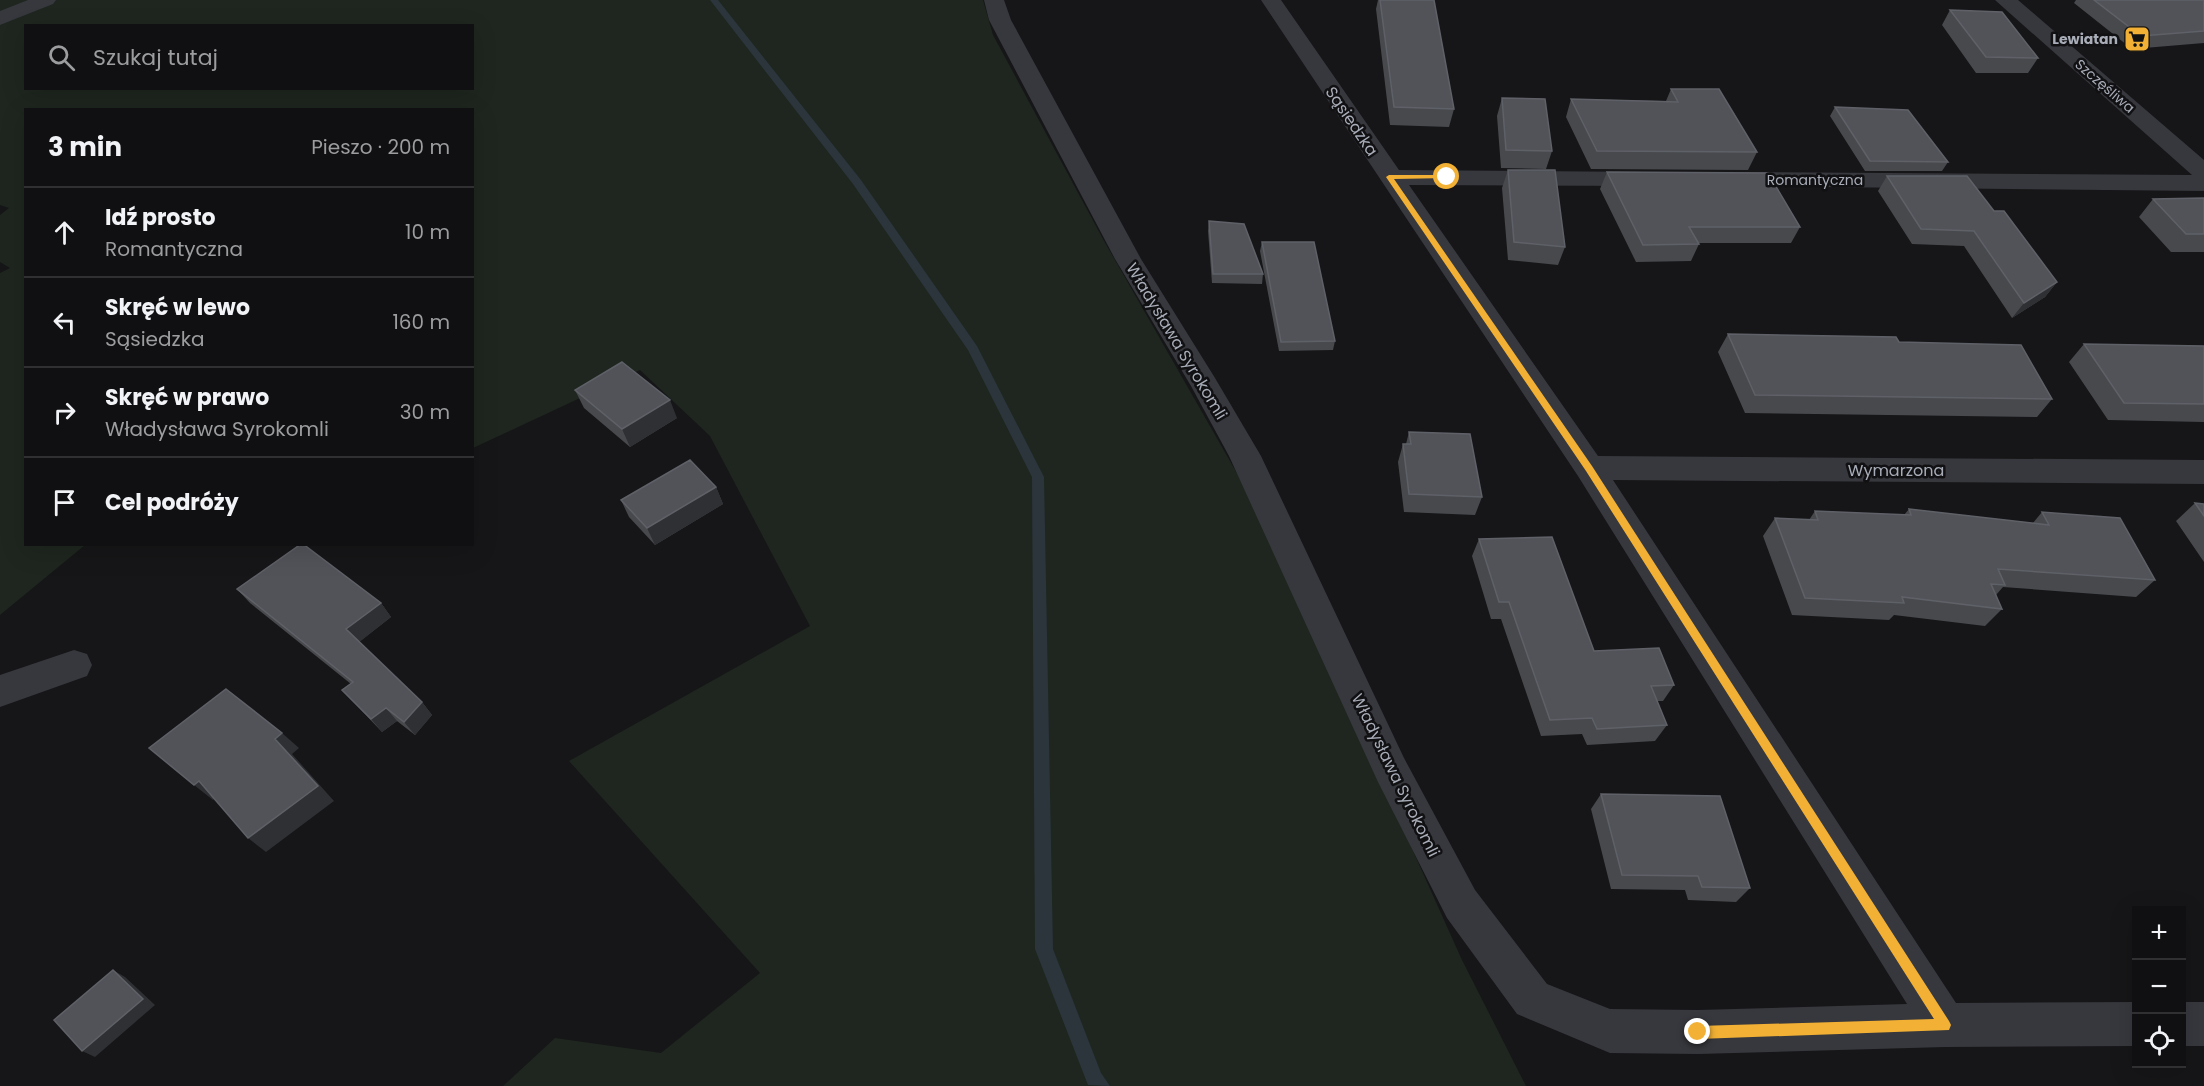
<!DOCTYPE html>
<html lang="pl">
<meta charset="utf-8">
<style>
body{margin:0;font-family:Poppins,sans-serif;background:#1e1e20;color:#f1f3f6}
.controls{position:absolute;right:18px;bottom:18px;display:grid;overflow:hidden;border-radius:0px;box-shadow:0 6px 24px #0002}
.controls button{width:54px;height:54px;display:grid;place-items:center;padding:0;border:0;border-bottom:2px solid #303032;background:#101012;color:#f1f3f6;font:30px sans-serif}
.stop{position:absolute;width:18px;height:18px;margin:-14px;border:4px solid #f2b134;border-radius:50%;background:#fff}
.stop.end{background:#f2b134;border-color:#fff;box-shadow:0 2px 6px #0008}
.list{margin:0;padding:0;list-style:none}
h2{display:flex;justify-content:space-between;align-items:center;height:78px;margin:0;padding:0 24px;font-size:26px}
h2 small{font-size:20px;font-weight:400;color:#9c9d9f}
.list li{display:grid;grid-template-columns:39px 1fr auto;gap:18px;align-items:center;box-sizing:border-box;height:90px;padding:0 24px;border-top:2px solid #303032}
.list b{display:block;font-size:22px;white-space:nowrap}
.list p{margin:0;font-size:20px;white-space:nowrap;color:#9c9d9f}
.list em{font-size:20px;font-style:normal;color:#9c9d9f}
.icon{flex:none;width:33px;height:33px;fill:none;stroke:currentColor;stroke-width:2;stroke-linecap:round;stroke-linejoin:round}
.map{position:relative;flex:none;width:2204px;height:1086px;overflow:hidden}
.search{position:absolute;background:#101012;box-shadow:0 6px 24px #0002;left:24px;top:24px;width:450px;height:66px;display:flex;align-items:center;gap:15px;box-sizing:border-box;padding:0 21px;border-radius:0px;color:#9c9d9f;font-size:22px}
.panel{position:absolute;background:#101012;box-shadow:0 6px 24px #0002;left:24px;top:108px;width:450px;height:438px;border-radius:0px}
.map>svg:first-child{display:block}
.green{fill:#1e261f;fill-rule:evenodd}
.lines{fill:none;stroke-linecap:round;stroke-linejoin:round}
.stream{fill:#2c353c;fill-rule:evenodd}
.minor{fill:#37383d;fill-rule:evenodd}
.wall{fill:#47494d}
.shaded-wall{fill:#2f3033}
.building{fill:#525359;stroke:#5f6168;stroke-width:1.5}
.route{fill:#f2b134}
.labels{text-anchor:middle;stroke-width:5;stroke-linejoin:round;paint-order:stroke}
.far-poi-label{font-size:14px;font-weight:bold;fill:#a8adb8;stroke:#111113;text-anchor:end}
.far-street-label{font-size:14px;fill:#a8adb8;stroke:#111113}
.street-label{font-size:16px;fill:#a8adb8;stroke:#111113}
</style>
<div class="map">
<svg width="2204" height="1086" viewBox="0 0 2204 1086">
<rect width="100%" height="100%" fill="#161618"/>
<path class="green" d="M0,0H983L993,35L1103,239L1266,524L1462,960L1526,1086H503L555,1038L661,1053L760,973L569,761L810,626L710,436L640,370L473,448L472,110H26V544L85,545L0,615V273L10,268L0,262V215L9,208L0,205ZM26,26H472V88H26Z"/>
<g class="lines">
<path class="stream" d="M710,0H718L861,180L977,346L1044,477L1053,949L1101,1073L1110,1086L1088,1085L1035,949L1032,477L968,350L853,184Z"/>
<path class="minor" d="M28,0H56L53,4L0,25V11Z
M984,0H1004L1011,20L1141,259L1215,378L1261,456L1404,758L1475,890L1547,984L1610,1009L1698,1010L1907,1004L1578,476L1261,0H1281L1399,170L1650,172L1659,174L1662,179L1659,184L1650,186L1409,185L1598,456L2204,460V484L1613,480L1956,1003L2136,1002V1046L1945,1047L1698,1054L1610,1053L1517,1014L1447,918L1378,782L1229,456L1191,386L1115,259L989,20Z
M1995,0H2018L2204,160V191L1726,186L1717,184L1714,179L1717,174L1726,172L2192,175Z
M74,650L87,654L92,665L87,676L0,707V675Z
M2182,1002H2204V1046H2182Z"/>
</g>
<path class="wall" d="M1378,0H1434L1454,109L1449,127L1390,125L1376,9Z
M2076,0H2204V43L2132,49L2074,3Z
M1950,10L2038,58L2028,73H1976L1942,25Z
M1671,89L1757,152L1748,170L1591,169L1566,117L1571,99L1666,101Z
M1502,98L1552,151L1546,169L1501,168L1497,116Z
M1835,107L1948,162L1942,171H1865L1830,116Z
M1508,170L1565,247L1558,265L1508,260L1502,188Z
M1607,172L1800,227L1791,243H1698L1699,244L1691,261L1636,262L1600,189Z
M1887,176L1994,211L2057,282L2045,297L2012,318L1964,246L1912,244L1878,191Z
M2204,198V252H2171L2139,217L2153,199Z
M1209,221L1263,274L1262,284L1212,283L1208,231Z
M1262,242L1335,341L1333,350L1279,351L1260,251Z
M1728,334L1899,342L2052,399L2037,417L1745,413L1718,352Z
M2084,344L2204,346V422L2108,420L2069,362Z
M575,390L677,418L630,447L584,408Z
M1409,432L1482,497L1475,515L1404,512L1398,462L1403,444H1406Z
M716,487L723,504L655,545L629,517L621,500Z
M2195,503L2204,504V562L2176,521Z
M1909,509L2033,523L2042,512L2155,580L2136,597L2003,587L1996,595L2002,609L1985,626L1894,615L1889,620L1792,615L1763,536L1775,518L1809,520L1815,511L1904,515Z
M1479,539L1594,651L1674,685L1663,701H1657L1667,725L1655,741L1587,745L1582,734L1541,736L1501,619H1491L1472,556Z
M237,589L381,603L391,617L359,642L422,702L432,715L415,735L397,721L382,732L342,690L351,684L250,603Z
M1601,794L1750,888L1736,902L1688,900L1685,890L1611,889L1591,809Z"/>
<path class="shaded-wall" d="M2057,282L2045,297L2012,318L2024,303Z
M670,400L677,418L630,447L622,429Z
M716,487L723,504L655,545L647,528Z
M381,603L391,617L358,643L346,629Z
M422,702L432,715L415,735L404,722Z
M386,708L397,721L382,732L371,719Z
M282,733L299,748L292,754L334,801L266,852L248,838L275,739Z
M199,781L217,796L213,800L194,785Z
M113,970L125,977L155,1005L95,1057L82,1051Z"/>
<path class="building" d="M1380,0H1434L1454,109L1394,107Z
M2094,0H2204V31L2141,36Z
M1950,10L2002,12L2038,58L1986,57Z
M1671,89H1719L1757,152L1597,151L1571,99L1678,102Z
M1502,98L1545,99L1552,151L1506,150Z
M1835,107L1908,110L1948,162L1870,161Z
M1508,170H1555L1565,247L1514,242Z
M1607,172L1768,173L1800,227H1689L1699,244L1643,245Z
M1887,176H1967L1994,211H2004L2057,282L2024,303L1974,231L1921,229Z
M2204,198V234H2186L2153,199Z
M1209,221L1244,224L1263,274H1213Z
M1262,242H1314L1335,341L1281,342Z
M1728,334L1896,337L1899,342L2021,345L2052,399L1755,395Z
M2084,344L2204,346V404L2124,403Z
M622,362L670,400L622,429L575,390Z
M1409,432L1470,434L1482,497L1409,494L1403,444H1411Z
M690,460L716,487L647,528L621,500Z
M2195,503L2204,504V516Z
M1909,509L2049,525L2042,512L2120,518L2155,580L1998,569L2005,585L1991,584L2002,609L1902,597L1904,603L1805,598L1775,518L1818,520L1815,511L1911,515Z
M1552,537L1594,651L1659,648L1674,685L1651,686L1667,725L1597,729L1592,718L1550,720L1509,602H1499L1479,539Z
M301,544H303L381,603L346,629L422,702L404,722L386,708L371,719L342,690L353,682L237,589Z
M226,689L282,733L275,739L318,786L248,838L199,781L194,785L149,748Z
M1601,794L1720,796L1750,888L1702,887L1698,876L1622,875Z
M113,970L143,999L82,1051L54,1020Z"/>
<path class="route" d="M1447,175L1449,178L1394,179L1592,466L1949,1021L1951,1025L1949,1030L1698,1039L1693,1037L1691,1032L1693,1028L1698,1026L1934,1019L1586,471L1386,177L1389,175Z"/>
<defs>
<g id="supermarket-square" transform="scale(1.35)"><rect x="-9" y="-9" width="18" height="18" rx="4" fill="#f2b134" stroke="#111113"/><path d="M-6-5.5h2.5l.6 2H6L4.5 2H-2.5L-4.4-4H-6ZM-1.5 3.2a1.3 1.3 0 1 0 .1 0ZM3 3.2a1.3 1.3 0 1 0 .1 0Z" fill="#111"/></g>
</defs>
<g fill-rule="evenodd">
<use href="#supermarket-square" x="2137" y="39"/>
</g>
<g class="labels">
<g class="far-poi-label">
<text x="2118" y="44">Lewiatan</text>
</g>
<g class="far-street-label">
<text transform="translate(2105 86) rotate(41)" y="5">Szczęśliwa</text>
<text x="1815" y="185">Romantyczna</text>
</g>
<g class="street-label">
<text transform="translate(1352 121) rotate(56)" y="6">Sąsiedzka</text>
<text transform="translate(1177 341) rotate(59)" y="6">Władysława Syrokomli</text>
<text x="1896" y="476">Wymarzona</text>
<text transform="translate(1396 775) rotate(64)" y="6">Władysława Syrokomli</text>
</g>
</g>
</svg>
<div class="controls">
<button>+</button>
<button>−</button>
<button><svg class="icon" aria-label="locate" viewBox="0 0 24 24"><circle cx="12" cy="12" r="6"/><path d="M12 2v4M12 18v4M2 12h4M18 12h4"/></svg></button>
</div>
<div class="stop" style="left:1447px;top:177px"></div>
<div class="stop end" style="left:1698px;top:1032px"></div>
<div class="search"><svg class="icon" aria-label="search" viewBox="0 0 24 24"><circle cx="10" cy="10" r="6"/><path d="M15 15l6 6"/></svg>Szukaj tutaj</div>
<section class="panel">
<h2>3 min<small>Pieszo · 200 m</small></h2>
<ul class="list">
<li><svg class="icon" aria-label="ahead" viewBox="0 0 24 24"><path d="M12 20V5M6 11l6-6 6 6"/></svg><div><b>Idź prosto</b><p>Romantyczna</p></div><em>10 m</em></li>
<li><svg class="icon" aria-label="left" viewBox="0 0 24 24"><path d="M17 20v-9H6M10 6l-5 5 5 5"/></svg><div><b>Skręć w lewo</b><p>Sąsiedzka</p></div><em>160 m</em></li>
<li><svg class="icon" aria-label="right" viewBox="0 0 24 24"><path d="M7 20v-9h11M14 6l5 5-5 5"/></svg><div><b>Skręć w prawo</b><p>Władysława Syrokomli</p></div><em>30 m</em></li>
<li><svg class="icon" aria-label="arrive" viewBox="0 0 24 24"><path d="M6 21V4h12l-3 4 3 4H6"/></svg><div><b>Cel podróży</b></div></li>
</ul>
</section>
</div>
